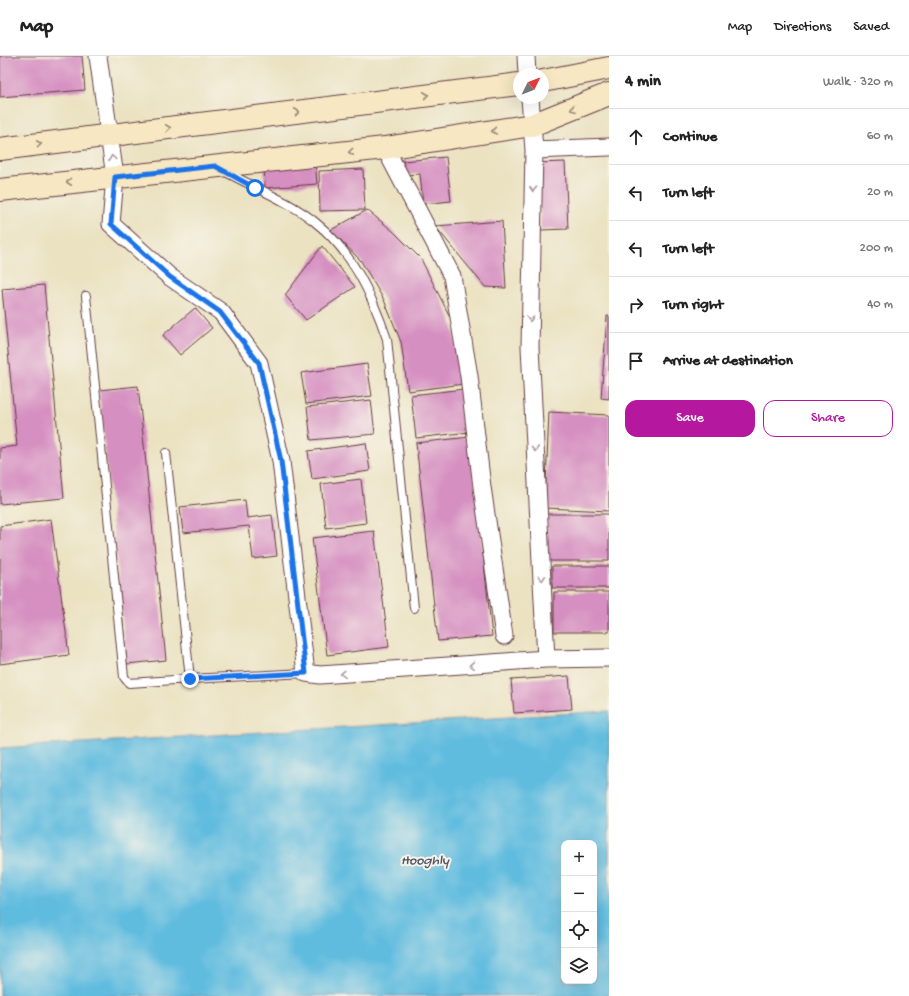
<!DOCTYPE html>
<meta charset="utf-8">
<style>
body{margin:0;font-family:"Gochi Hand",sans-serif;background:#f6f6f6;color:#222}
.controls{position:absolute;right:12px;bottom:12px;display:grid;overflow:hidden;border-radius:8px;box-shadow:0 4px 16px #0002}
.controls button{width:36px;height:36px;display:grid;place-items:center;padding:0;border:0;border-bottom:1px solid #e0e0e0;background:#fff;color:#222;font:20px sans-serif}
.compass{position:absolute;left:513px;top:12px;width:36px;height:36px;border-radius:50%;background:#fff;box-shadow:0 4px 16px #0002;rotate:47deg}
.stop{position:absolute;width:12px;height:12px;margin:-9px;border:3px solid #1a73e8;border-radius:50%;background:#fff}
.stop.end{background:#1a73e8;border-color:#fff;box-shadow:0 1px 4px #0008}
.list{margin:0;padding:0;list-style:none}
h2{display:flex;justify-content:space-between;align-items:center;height:52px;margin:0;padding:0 16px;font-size:17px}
h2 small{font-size:13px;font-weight:400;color:#767676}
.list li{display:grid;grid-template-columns:26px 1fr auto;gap:12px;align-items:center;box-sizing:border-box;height:56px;padding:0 16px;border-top:1px solid #e0e0e0}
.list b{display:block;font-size:15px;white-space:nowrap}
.list em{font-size:13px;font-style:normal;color:#767676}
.actions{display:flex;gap:8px;padding:12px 16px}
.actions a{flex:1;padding:9px 0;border:1px solid #b5179e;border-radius:12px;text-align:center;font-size:14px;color:#b5179e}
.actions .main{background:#b5179e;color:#fff}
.icon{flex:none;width:22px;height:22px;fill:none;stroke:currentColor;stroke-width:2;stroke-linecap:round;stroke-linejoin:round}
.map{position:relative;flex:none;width:609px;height:940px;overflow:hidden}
header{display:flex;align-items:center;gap:24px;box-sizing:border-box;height:56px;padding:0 20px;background:#fff;border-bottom:1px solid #e0e0e0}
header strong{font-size:19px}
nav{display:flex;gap:22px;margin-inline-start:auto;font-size:14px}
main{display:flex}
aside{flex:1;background:#fff}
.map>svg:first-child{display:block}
.water{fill:#61bcdf;stroke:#566e85;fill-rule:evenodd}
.building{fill:#d68fc1}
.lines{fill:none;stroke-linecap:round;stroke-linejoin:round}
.service-casing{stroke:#623c42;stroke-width:10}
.minor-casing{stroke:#623c42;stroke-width:19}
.secondary-casing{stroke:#623c42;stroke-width:24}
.service{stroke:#fff;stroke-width:8}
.minor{stroke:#fff;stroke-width:17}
.secondary{stroke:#f7e8c3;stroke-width:22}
.oneway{stroke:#a08477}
.oneway2{stroke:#ae9aa0}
.route{stroke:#1a73e8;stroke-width:5}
.labels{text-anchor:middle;stroke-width:4;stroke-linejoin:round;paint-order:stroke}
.water-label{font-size:14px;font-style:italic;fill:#52566a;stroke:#f7f3e8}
</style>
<header>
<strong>Map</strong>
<nav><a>Map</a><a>Directions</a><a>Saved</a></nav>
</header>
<main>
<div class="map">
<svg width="609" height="940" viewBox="0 0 609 940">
<rect width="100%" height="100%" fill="#f7f3e8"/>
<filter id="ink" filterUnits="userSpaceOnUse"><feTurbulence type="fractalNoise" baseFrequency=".025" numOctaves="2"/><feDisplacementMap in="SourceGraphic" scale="8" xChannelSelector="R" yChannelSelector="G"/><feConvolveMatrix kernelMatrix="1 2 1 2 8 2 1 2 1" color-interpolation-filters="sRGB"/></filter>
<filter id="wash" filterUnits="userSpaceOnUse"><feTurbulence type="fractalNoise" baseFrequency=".012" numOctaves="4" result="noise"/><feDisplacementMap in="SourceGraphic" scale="16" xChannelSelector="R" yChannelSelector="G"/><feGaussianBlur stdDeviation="0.9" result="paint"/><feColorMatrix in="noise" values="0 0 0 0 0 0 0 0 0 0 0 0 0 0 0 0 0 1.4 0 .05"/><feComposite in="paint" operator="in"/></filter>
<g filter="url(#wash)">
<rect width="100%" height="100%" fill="#ebe2c1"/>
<path class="water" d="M609,655V940H0V692ZM564,787H594V925H564Z"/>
<g id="blocks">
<path class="building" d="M0,0H82L85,34L0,41Z
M446,101L451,145L423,148L420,118L404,119L403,105Z
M315,104L317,128L265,132L264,108Z
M565,106L568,173L541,174L537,107Z
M363,113L365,154L320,155L319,115Z
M367,154L393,175L421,203L451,263L464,328L408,335L401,286L384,244L361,205L331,174Z
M502,165L506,232L485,231L435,170Z
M322,190L355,231L306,264L285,239Z
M44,229L64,442L0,448V392L17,390L2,233Z
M195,252L212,272L180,299L163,279Z
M607,260H609V343L601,342Z
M367,308L372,340L306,348L301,317Z
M138,330L166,604L127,608L99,334Z
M465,333L470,376L416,382L411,339Z
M371,344L375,378L311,384L307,351Z
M549,356L609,359V455L545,452Z
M470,381L492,580L438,585L416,387Z
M366,387L370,415L312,423L308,395Z
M361,423L366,467L326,472L321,428Z
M245,444L247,462L272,459L277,500L253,503L249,470L183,477L180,451Z
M547,458H609V505H547Z
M51,463L69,599L0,608V470Z
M374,475L389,591L327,599L312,482Z
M552,510H609V532H552Z
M554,536H609V576H554Z
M569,620L572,653L514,657L511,624Z"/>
</g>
</g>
<g filter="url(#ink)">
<use href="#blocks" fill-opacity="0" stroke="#623c42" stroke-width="1"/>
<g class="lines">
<g class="service-casing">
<path id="service" d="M224,115C253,131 289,145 315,166C352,195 372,239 387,283L414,552
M86,240L124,621L129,627L190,623
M166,397L190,623L306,617"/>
</g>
<g class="minor-casing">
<path id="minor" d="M98,0L115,121L111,168L170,221L221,256L259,307L281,405L306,617L320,619L546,603L609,602
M526,0L527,18
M530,42L534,94L530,291L546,603
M385,92L452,220L469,320L482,431L504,580
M534,94L609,91"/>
</g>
<g class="secondary-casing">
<path id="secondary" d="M543,25L609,12
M0,93L519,28
M0,134L385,92L532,69L609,38"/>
</g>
<use href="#service" class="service"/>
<use href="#minor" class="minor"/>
<use href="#secondary" class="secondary"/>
</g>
<defs><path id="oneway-chevron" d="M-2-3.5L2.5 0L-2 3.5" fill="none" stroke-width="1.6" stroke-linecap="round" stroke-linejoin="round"/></defs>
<g class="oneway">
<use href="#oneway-chevron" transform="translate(426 39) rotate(-7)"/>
<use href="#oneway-chevron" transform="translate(573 53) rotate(158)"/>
<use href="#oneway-chevron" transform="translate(297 56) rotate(-7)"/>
<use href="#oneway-chevron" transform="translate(168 72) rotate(-7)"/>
<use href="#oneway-chevron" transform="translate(494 75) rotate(171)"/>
<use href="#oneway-chevron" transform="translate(39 88) rotate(-7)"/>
<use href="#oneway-chevron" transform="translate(351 96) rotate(174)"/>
<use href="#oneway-chevron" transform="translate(69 126) rotate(173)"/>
</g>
<g class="oneway2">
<use href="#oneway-chevron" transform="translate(112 102) rotate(-99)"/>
<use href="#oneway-chevron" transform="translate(533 133) rotate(92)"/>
<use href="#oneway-chevron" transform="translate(530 263) rotate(91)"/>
<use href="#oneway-chevron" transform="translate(535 393) rotate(87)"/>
<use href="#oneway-chevron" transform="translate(542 522) rotate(87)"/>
<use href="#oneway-chevron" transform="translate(472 609) rotate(176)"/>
<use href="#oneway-chevron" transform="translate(343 618) rotate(176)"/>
</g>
</g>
<g class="lines" filter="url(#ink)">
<path class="route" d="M190,623L306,617L281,405L259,307L220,256L170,221L111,168L115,121L215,110L255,132"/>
</g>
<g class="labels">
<g class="water-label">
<text x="425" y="808">Hooghly</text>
</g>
</g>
</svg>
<div class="controls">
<button>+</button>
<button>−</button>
<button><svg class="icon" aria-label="locate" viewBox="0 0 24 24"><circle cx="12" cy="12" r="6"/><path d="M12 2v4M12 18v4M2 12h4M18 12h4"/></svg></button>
<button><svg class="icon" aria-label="layers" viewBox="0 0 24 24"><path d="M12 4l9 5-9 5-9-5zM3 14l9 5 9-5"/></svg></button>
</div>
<svg class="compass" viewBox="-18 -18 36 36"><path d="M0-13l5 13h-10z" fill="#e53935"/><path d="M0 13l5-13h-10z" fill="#767676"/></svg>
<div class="stop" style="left:255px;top:132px"></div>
<div class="stop end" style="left:190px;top:623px"></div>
</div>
<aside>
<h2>4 min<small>Walk · 320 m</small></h2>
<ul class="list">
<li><svg class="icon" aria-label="ahead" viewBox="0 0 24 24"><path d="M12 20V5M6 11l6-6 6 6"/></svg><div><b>Continue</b></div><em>60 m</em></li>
<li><svg class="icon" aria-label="left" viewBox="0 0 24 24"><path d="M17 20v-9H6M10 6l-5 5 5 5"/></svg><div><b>Turn left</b></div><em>20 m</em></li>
<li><svg class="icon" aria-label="left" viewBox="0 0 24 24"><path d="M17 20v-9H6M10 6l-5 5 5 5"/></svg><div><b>Turn left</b></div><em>200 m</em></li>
<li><svg class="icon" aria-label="right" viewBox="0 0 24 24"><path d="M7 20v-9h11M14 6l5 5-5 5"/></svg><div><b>Turn right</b></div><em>40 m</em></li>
<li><svg class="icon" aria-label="arrive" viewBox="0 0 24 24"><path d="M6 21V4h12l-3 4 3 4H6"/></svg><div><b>Arrive at destination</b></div></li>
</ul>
<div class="actions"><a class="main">Save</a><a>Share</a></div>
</aside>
</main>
